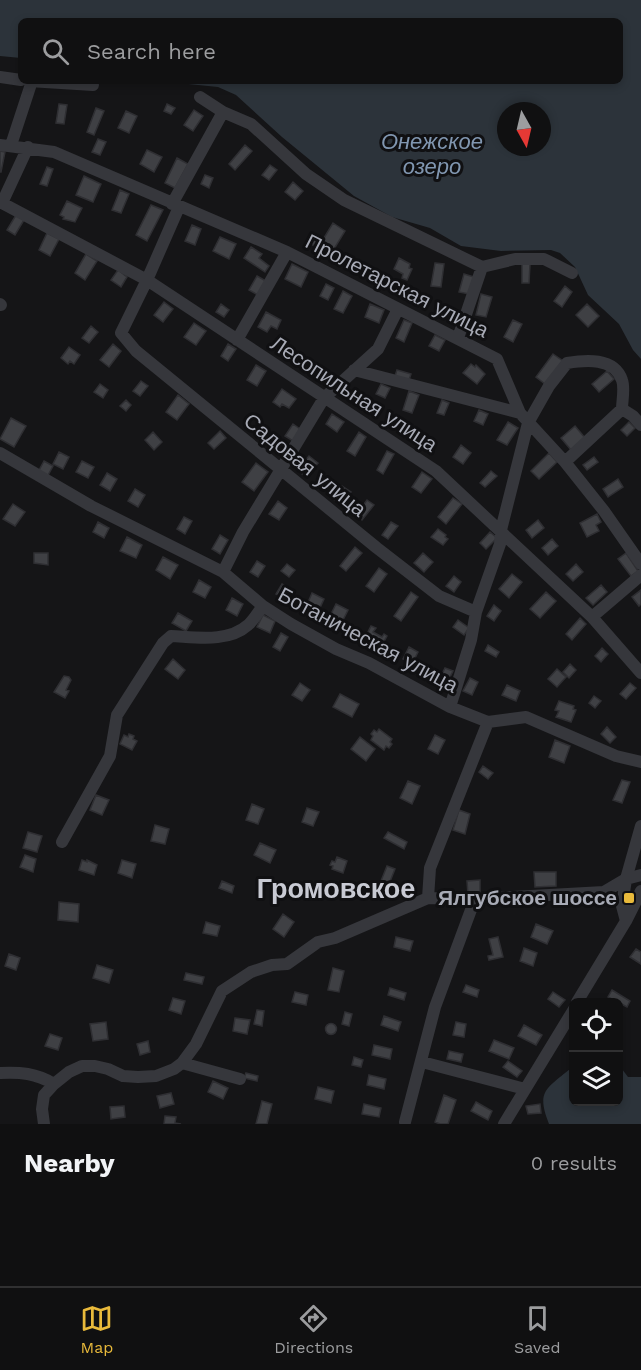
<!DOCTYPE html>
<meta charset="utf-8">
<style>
body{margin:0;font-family:"Work Sans",sans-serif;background:#19191a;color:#f1f3f6}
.controls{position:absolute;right:18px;bottom:18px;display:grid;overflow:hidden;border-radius:9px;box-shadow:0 3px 9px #0003}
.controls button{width:54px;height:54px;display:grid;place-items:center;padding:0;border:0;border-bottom:2px solid #303031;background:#101011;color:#f1f3f6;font:30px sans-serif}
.compass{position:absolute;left:497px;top:102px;width:54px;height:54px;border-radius:50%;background:#101011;box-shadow:0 3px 9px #0003;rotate:172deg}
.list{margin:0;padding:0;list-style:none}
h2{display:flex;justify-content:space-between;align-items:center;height:78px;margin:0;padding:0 24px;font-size:26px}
h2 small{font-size:20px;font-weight:400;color:#9c9d9f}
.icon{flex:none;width:33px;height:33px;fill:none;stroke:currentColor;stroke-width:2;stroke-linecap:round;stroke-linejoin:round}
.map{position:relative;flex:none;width:641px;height:1124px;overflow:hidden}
.search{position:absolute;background:#101011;box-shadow:0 3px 9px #0003;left:18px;right:18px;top:18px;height:66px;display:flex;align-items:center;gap:15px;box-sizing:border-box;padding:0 21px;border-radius:9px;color:#9c9d9f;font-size:22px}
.sheet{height:162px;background:#101011}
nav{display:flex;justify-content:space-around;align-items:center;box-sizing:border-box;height:84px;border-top:2px solid #303031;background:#101011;font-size:16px;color:#9c9d9f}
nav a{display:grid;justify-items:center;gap:3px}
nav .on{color:#e9ba3b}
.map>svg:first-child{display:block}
.water{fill:#2c333a;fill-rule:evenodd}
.building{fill:#3f4044;stroke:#2f2f33;stroke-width:1.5}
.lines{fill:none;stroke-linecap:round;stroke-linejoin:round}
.minor{stroke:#36373c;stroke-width:12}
.poi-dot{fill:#e9ba3b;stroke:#101012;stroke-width:2}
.labels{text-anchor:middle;stroke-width:6;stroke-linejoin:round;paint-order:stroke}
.street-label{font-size:21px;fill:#a8abb6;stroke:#101012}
.poi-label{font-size:21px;font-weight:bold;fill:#a8abb6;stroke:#101012;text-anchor:end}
.water-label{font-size:22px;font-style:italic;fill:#8096b0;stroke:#101012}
.district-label{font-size:27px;font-weight:bold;fill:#c8cad3;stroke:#101012}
</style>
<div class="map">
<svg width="641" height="1124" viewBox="0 0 641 1124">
<rect width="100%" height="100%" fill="#151517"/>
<path class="water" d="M0,0H641V359L633,350L619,324L588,295L575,267L560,253L551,250L501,251L461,246L430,228L392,217L354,196L282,137L236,95L218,87L158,81H620V21H21V58L0,56ZM506,111H542V147H506Z
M619,1065L628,1077H641V1124H549C536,1091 546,1089 570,1069L573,1066L574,1102H618Z"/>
<path class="building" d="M59,104L67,105L64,124L56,123Z
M167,104L175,108L171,114L164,111Z
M96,108L104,111L94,135L87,132Z
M194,110L203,116L193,131L184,125Z
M126,111L137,116L129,133L118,128Z
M98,139L106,142L100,155L92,152Z
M245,145L252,151L235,170L229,164Z
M147,150L162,157L154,172L140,164Z
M0,151L5,152L1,172H0Z
M177,158L188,164L175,188L165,183Z
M270,165L277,170L269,180L262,175Z
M47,167L53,169L47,186L40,184Z
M205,175L213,178L209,188L201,184Z
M84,176L101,184L93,202L76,195Z
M293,182L303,191L295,200L285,192Z
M120,190L129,194L121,213L112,210Z
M67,201L82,208L75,222L63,219L64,217L60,215Z
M151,205L163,210L147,241L136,235Z
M16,215L24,220L15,235L7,230Z
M333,223L345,231L331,254L328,252L327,254L311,244L315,237L324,238Z
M192,225L201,229L195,245L185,241Z
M47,233L59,239L50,256L39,250Z
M220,237L236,244L229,259L213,251Z
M251,247L262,254L259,258L269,266L265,272L244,258Z
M86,254L97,261L85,280L75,273Z
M399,258L410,264L409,268L412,269L407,280L402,278L403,274L394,269Z
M435,263L444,264L441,287L431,286Z
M292,264L308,272L301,287L285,279Z
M522,264H530L529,283H522Z
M118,270L127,277L121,287L111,280Z
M464,274L474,277L469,294L459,292Z
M257,276L266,281L258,295L249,290Z
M326,284L334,288L328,300L320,296Z
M565,286L572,292L562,307L554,301Z
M343,291L352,296L343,313L334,309Z
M481,294L492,297L486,317L476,315Z
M164,302L173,309L163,322L154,315Z
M221,304L229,310L224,317L216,312Z
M370,304L384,310L379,323L365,317Z
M587,304L599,316L588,327L576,315Z
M266,312L281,320L277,329L271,326L267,332L258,327Z
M404,320L412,323L404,342L396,338Z
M513,320L522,324L513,342L504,337Z
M194,323L206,331L196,345L184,337Z
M91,326L98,332L89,343L82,338Z
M435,335L445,340L439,351L429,346Z
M113,344L121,351L109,367L100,360Z
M228,344L236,349L228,361L221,356Z
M69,347L80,355L74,364L70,361L68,364L61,358Z
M553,354L563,361L545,384L536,377Z
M471,364L475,367L476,365L485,374L477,384L463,373Z
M256,365L266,371L257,386L247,380Z
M324,368L332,374L324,384L317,379Z
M397,370L411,374L409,380L395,376Z
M607,371L614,379L599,392L592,384Z
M141,381L148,386L140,396L133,391Z
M100,384L108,390L103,398L94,392Z
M381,384L390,388L385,398L376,394Z
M282,389L296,399L289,408L282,404L280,407L273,402Z
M409,391L419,395L412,413L403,410Z
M178,395L189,404L177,420L166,412Z
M126,400L131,405L126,411L120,406Z
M442,400L449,403L444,415L437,413Z
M479,410L488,414L483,425L474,421Z
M332,414L344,422L337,432L326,424Z
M11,418L26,426L14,447L0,439Z
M508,422L518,428L507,445L497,440Z
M629,422L635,428L627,436L621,430Z
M293,424L300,429L293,441L285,436Z
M575,426L585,438L571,450L561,438Z
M220,431L226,438L214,449L208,443Z
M153,432L162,442L154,450L145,440Z
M359,432L366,437L355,456L347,451Z
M461,445L471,453L463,464L453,457Z
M387,451L394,454L383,474L377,470Z
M59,452L69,457L63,469L53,464Z
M549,453L557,462L539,479L531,471Z
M309,456L318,463L306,477L297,470Z
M594,457L598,462L587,470L583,465Z
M44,461L53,466L46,479L37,474Z
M82,461L94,467L88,478L76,472Z
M256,463L268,472L254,491L242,482Z
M491,471L497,476L485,487L480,483Z
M422,472L432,479L421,493L412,487Z
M107,473L117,479L110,491L100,485Z
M618,479L623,487L608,497L603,489Z
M342,486L351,492L342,505L333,499Z
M135,489L145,495L138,507L128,501Z
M453,498L462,504L446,524L438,517Z
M367,500L374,505L362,520L356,515Z
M278,501L287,508L279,520L269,514Z
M13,504L25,512L15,526L3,519Z
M597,514L601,522L596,525L599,531L587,537L580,523Z
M184,517L192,521L185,534L177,529Z
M538,520L544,528L532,538L526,530Z
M98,522L109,528L104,538L93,532Z
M391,522L398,526L388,539L382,535Z
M438,529L446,535L445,537L448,539L443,545L431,537Z
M490,532L497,538L486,549L480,543Z
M220,535L228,540L220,554L212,549Z
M127,537L142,545L136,558L120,551Z
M552,539L558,546L548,555L542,548Z
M355,547L362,553L346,571L340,566Z
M34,553H48V565L34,563Z
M423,553L433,562L424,572L414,563Z
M626,553L638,571L631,576L618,559Z
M163,557L178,565L170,579L156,570Z
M257,561L265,566L258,577L250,572Z
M287,564L295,570L289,577L281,571Z
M576,564L583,572L573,581L566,574Z
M379,568L387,574L374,592L366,586Z
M512,574L522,582L509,598L499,589Z
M454,576L461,582L454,592L446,586Z
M199,580L211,587L205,598L193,592Z
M282,584L289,588L283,598L276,594Z
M601,585L607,592L593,605L586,598Z
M641,590V604L639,606L632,597Z
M411,592L418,597L401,621L394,616Z
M546,592L556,601L540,618L530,609Z
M312,593L324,599L318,612L306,607Z
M232,598L243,604L237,616L226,610Z
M336,604L348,610L341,624L332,619L333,616L331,614Z
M494,605L501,611L494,621L487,616Z
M178,613L192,621L186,631L172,623Z
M263,615L275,621L270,633L257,627Z
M580,618L586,624L572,640L566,634Z
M458,620L469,628L464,635L453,627Z
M371,626L376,628L373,632L382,637L384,634L387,636L381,647L365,638Z
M281,633L288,637L280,651L273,647Z
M488,645L499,652L496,657L485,651Z
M409,647L418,652L412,664L403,659Z
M602,648L608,654L601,662L595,656Z
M173,659L185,670L178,679L165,669Z
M570,664L576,670L569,678L563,672Z
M445,668L453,671L447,683L439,680Z
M557,669L566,677L557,687L548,679Z
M64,676L69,677L71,680L66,690L69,691L65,698L54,692Z
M470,678L478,682L472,695L463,691Z
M300,683L310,690L302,701L292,695Z
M630,683L636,688L626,699L620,694Z
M507,685L520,691L516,701L502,695Z
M340,694L359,704L352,717L333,707Z
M594,696L601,701L595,708L589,703Z
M559,701L574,706L573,709L576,710L571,722L556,717L559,711L555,710Z
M607,727L616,737L610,743L601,734Z
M379,729L392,739L390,742L392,744L389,748L386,746L384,750L371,740L373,736L371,734L374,730L377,732Z
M129,734L134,736L133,739L137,741L132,750L120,744L124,735L128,737Z
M435,735L445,740L438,754L428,749Z
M360,737L375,749L366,761L351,749Z
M555,740L570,746L564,763L549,757Z
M483,766L493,773L488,779L479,772Z
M622,780L630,782L622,803L613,800Z
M408,781L420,786L412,804L400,798Z
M96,795L109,800L102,815L90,810Z
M252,804L264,809L258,824L246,820Z
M307,808L319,812L313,826L302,822Z
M459,810L470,814L465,834L453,830Z
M155,825L169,829L165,844L151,841Z
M28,832L42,836L37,852L23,848Z
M388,832L407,842L404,849L384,838Z
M260,843L276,850L270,863L254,855Z
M25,855L36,859L33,872L20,867Z
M337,857L347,861L343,873L332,869L333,866L330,865L332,861L335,862Z
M82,860L87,862V860L97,865L94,875L79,870Z
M122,860L136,864L132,878L118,873Z
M387,866L395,869L387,889L379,886Z
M534,872H556V886L535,887Z
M480,880V894L468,895L467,881Z
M222,881L234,886L232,893L219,888Z
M59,902L79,904L78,922L58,920Z
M283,914L294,922L284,937L273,929Z
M206,922L220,926L217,936L203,933Z
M536,924L553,931L547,944L531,937Z
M396,937L413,941L410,951L394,947Z
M498,937L503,957L489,960L488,956L493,955L489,939Z
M524,948L537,953L533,966L520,961Z
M636,949L641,952V964L630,957Z
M9,954L20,958L16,970L5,966Z
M97,965L113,970L109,983L93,978Z
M333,968L344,971L339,992L328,990Z
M186,973L204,977L202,984L184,980Z
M466,985L479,990L477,997L463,992Z
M390,988L406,993L404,1000L388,995Z
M612,990L630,1001L627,1007L608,997Z
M295,992L308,995L306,1005L292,1002Z
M553,992L565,1000L559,1007L548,999Z
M173,998L185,1001L181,1014L169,1010Z
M257,1010L264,1011L262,1026L254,1024Z
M345,1012L352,1014L349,1026L342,1024Z
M384,1016L401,1022L398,1031L381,1025Z
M235,1018L250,1020L247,1034L233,1031Z
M106,1022L108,1039L93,1041L90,1024Z
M456,1022L466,1024L464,1037L453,1035Z
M325.5 1029a5.5 5.5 0 1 1 11 0a5.5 5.5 0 1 1-11 0Z
M524,1025L542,1035L536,1045L518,1036Z
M50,1034L62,1038L58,1050L45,1046Z
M494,1040L514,1048L509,1059L489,1051Z
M148,1041L150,1052L140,1055L137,1044Z
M374,1045L392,1049L390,1059L372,1055Z
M449,1051L463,1054L461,1062L447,1059Z
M354,1057L363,1060L361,1067L352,1065Z
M508,1061L522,1071L517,1077L503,1067Z
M246,1073L258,1076L257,1081L244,1078Z
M369,1075L386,1079L384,1089L367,1085Z
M213,1081L228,1088L223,1099L208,1092Z
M318,1087L334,1091L331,1103L315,1099Z
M171,1093L174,1104L160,1108L157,1096Z
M444,1095L456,1100L448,1124H440L435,1122Z
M262,1101L272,1104L267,1124H256Z
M476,1102L492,1111L488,1120L471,1111Z
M364,1104L381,1108L379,1117L362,1114Z
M540,1104L541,1113L528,1114L526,1106Z
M124,1106L125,1117L111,1119L110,1107Z
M165,1116L176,1117L175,1123L181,1124H164Z"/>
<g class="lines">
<path class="minor" d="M0,77L21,80
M29,81L93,85
M200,97L223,112L251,124L306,174L344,200L482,267L515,259H544L572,273
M0,145L54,152L287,252L497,359L520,413L565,462L604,511L641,564
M11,145L32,81
M0,203H2L28,147
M2,203L147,280L436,471L592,617L641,673
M172,204L223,112
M179,207L147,280L121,333L136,351L377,548L439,596L476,612
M0,304L1,305
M458,338L482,267
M237,340L287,252
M354,370L520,413
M622,409L633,416L641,425
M0,453L91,506L223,572L263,606L291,624L336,649L369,663L450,707L488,722L526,717L616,756L641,762
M223,572L243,532L324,398L378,349L398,309
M592,617L641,575
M450,707L471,640L476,612L500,544L501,530L528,423L549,386L567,363C585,360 614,357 622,380C625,388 622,401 622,409L565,462
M62,842L110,756L117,715L163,643L171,636C195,637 228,643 248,625C254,620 258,612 263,606
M428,898L430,868L488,722
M626,921L622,906L626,879L641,826
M577,1002L626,921L641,891
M422,1062L525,1089
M182,1063L240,1079
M0,1073C20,1072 36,1073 54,1084
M405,1122L435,1007L475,899
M44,1124L42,1109L44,1095L54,1084L69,1072L82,1066H95L108,1069L123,1076L138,1077L156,1076L174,1069L182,1063L196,1044L222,991L251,972L272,965L287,964L318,942L335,938L428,898L475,899L604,892L626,879L641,875
M504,1124L574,1009"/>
</g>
<rect class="poi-dot" x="623" y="892" width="12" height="12" rx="3"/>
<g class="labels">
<g class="street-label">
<text transform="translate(397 286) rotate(27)" y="7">Пролетарская улица</text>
<text transform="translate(354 394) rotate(33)" y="7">Лесопильная улица</text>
<text transform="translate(305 465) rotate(39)" y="7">Садовая улица</text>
<text transform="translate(368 640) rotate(28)" y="7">Ботаническая улица</text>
</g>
<g class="poi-label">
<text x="617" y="905">Ялгубское шоссе</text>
</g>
<g class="water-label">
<text x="432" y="149">Онежское<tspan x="432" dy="25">озеро</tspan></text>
</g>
<g class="district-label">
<text x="336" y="898">Громовское</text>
</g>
</g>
</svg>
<div class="controls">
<button><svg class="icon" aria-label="locate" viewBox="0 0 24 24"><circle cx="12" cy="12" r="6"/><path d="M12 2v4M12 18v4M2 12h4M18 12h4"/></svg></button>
<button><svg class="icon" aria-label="layers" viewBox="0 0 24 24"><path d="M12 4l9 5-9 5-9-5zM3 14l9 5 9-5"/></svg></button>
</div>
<svg class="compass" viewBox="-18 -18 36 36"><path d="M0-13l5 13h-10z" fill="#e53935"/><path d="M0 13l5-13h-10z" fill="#9c9d9f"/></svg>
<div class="search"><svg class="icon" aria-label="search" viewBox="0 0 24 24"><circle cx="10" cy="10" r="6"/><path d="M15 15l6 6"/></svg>Search here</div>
</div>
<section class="sheet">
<h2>Nearby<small>0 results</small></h2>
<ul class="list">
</ul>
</section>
<nav>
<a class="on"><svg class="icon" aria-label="map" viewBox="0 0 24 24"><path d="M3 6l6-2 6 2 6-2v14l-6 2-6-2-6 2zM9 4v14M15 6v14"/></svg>Map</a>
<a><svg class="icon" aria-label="directions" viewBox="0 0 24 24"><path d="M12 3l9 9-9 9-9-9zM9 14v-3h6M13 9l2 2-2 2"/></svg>Directions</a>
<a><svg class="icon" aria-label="saved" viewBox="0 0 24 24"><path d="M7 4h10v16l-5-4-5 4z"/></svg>Saved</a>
</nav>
